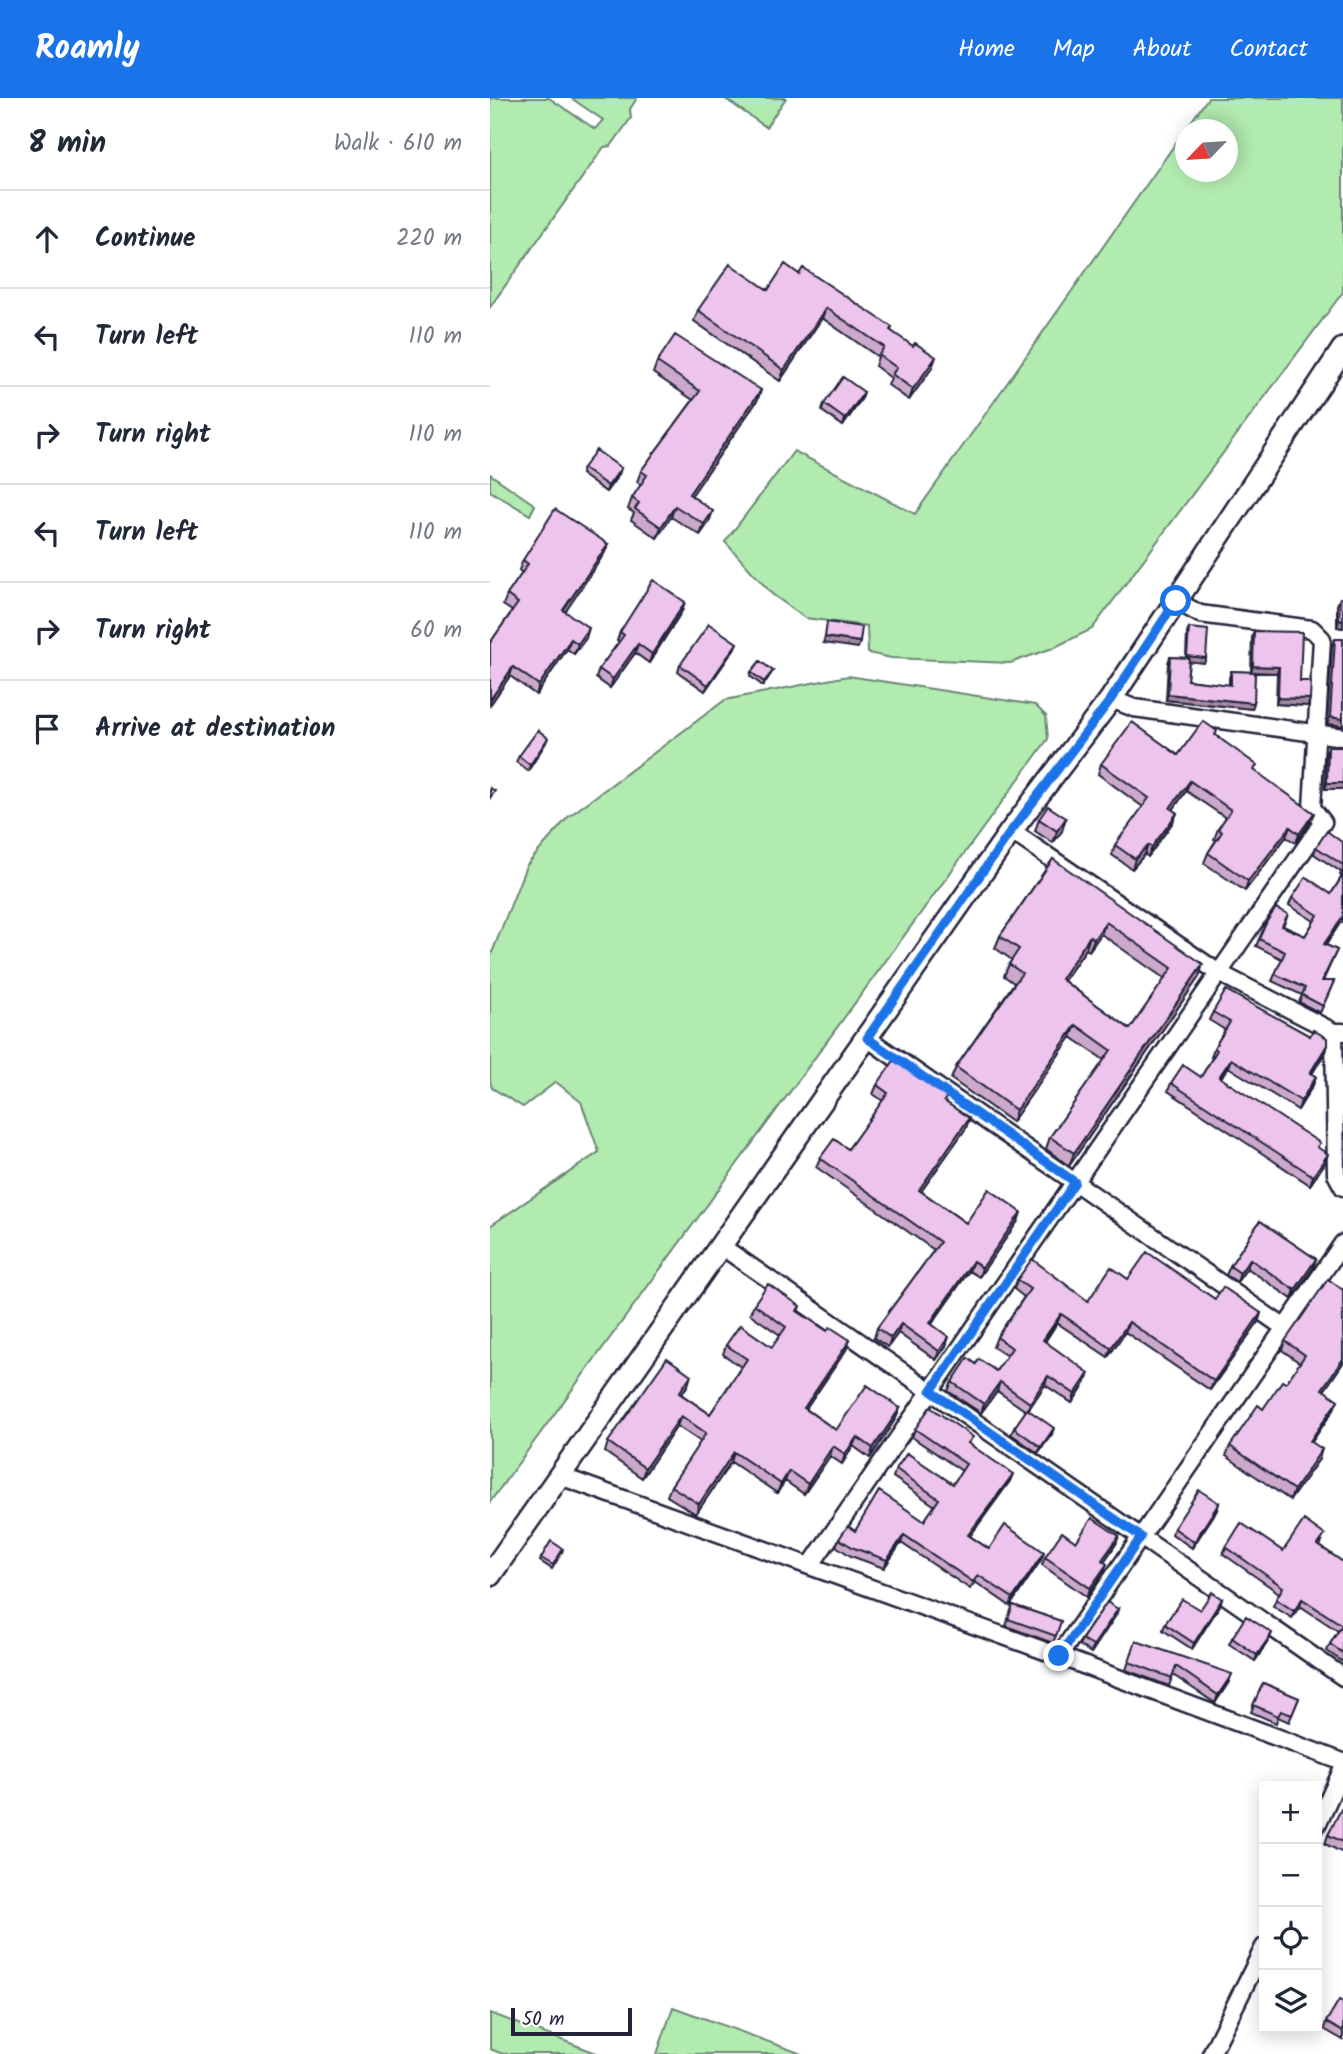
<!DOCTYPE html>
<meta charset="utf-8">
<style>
body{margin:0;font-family:Kalam,sans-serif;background:#f2f2f3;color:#1f2937}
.controls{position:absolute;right:21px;bottom:21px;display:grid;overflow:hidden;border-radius:0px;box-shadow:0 4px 18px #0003}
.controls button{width:63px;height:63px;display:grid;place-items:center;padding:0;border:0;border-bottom:2px solid #e0e1e3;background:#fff;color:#1f2937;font:35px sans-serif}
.compass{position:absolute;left:685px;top:21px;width:63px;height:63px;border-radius:50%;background:#fff;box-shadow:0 4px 18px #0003;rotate:245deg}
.scale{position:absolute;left:21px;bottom:18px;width:121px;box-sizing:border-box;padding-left:7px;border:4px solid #22223b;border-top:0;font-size:19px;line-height:24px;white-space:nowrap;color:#22223b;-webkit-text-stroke:5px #fff;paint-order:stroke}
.stop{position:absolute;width:21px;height:21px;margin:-16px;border:5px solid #1a73e8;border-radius:50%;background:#fff}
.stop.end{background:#1a73e8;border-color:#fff;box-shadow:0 2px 7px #0008}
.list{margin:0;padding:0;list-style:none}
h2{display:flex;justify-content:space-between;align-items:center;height:91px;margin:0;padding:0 28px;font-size:30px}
h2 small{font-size:23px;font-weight:400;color:#747a83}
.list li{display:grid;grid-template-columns:46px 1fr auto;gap:21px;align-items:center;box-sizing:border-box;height:98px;padding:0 28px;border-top:2px solid #e0e1e3}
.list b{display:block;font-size:26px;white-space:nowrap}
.list em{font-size:23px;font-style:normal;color:#747a83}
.icon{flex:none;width:38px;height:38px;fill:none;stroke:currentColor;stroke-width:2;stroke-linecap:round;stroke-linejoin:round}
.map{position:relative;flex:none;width:853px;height:1956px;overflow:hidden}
header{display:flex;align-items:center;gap:42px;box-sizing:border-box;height:98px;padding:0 35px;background:#1a73e8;color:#fff}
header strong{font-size:33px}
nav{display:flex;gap:38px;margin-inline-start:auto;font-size:24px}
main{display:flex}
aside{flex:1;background:#fff}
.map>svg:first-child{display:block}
.green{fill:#b2ebaf;stroke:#6a8675;stroke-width:2}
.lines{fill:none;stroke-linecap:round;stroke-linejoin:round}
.minor-casing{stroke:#22223b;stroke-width:21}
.tertiary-casing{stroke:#22223b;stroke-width:26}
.minor{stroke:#fff;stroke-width:16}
.tertiary{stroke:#fff;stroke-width:21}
.wall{fill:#cca9ca;stroke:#22223b;stroke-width:2;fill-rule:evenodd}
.shaded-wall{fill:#a689a4;stroke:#22223b;stroke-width:2}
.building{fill:#edc4eb;stroke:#22223b;stroke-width:2;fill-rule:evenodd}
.route{stroke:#1a73e8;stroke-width:9}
</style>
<header>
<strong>Roamly</strong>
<nav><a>Home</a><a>Map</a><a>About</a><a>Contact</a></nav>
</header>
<main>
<aside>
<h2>8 min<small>Walk · 610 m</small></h2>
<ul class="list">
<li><svg class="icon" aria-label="ahead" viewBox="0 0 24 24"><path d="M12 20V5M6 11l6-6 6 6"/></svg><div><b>Continue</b></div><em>220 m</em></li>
<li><svg class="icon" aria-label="left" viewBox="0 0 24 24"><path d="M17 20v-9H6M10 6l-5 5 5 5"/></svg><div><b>Turn left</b></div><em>110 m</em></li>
<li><svg class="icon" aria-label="right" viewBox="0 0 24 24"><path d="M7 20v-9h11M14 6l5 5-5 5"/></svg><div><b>Turn right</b></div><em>110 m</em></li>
<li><svg class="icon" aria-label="left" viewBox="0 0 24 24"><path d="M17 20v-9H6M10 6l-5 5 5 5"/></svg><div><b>Turn left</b></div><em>110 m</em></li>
<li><svg class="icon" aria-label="right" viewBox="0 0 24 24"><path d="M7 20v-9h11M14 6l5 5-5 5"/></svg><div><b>Turn right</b></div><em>60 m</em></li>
<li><svg class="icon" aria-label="arrive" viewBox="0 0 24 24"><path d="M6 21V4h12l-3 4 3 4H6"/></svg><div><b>Arrive at destination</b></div></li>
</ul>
</aside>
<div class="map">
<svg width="853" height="1956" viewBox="0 0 853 1956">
<rect width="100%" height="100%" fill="#fff"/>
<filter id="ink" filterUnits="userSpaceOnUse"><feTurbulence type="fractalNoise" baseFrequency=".0143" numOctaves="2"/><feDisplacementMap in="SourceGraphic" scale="14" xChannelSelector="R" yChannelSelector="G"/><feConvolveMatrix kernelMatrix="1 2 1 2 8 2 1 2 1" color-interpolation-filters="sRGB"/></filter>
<g filter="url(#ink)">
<path class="green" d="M0,0H59L105,31L113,22L81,0H147L140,11L141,20L121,48L114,49L0,209Z
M234,0H296L276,29Z
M718,0H853V194L602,531L563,550L520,565L401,560L378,555L377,528L315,520L282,496L235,444L304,353L425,416L695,32L696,74H738V32L696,31Z
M0,376L45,407L40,417L0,393Z
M358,578L545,607L556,618L558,641L0,1404V1128L109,1054L91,1004L66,984L33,1009L2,990L0,983V860L36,768L78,719L235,602Z
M183,1909L312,1956H167Z
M0,1915L109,1956H13L0,1951Z"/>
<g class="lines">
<g class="minor-casing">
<path id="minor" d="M621,601L644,610L853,639
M521,733L729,875L844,934
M853,934H844L846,1076L853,1089
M377,940L795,1230
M231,1148L853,1579
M70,1378L569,1558L853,1664
M320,1468L833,724L822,710L832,541L822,531L710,516L686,503
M569,1558L853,1145
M827,1727L853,1670
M721,1956L774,1849"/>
</g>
<g class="tertiary-casing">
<path id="tertiary" d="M0,1477L521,733L621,601L853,251"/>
</g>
<use href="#minor" class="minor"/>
<use href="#tertiary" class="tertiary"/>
</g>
<path class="wall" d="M309,176L402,229L401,233L442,270L419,302L398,287L401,280L385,268L388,259L332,220L290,283L204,223L208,212L278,192Z
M167,264L271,292L267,303L201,398L219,424L210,437L181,419L167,440L141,422L144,415L138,411L142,400L151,387L147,384L151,373L203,302L163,275Z
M372,300L353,328L332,313L334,306Z
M93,370H131L129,376L116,394L91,376Z
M118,446L114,456L75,513L96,540L84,556L77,551L46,597L20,578L0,607V545L22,513L13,507L17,497L32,475L29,472L33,462Z
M850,500L853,530L847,529V507Z
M192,513L159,565L145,555L120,590L106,580L109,571L129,544L127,543L130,534Z
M699,530L716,560L714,565L699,563L697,582L739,587V580L741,573L761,574L762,540L764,533L810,583L818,608L786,606L787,575H765L762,611L676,602L678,565L680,559L696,560L697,535Z
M845,541L853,628L837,626L842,548Z
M244,551L215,593L188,574L190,567Z
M283,573L273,588L260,578L261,574Z
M726,637L820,724L806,745L796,739L755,793L714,765L718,755L726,742L724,741L728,731L736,720L696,693L683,712L687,715L683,724L658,759L655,756L642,771L622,757L625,747L653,709L608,676L611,666L688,657Z
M55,646L38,673L26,664L29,658Z
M838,649L853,691H835L836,655Z
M549,721L572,733L563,745L545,733Z
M853,745V825H850L836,847L847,852L833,883H844L830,915L809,904L812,897L782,883L792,861L766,848L769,841L798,816L793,828L815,838L824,823L799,807L802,800L841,796L852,778L850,777L851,774L824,756L826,749Z
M563,761L709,879L579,1068L556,1051L560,1039L614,962L581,939L522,1024L461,981L466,969L524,885L514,878L519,866L522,862L505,850L510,838ZM611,836L675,881L640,931L574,883L596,851L599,853Z
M723,914L837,947L834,956L822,976L826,978L823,987L808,1012L738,969L731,980L828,1049L835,1065L820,1087L678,993L681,985L711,979L722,960L721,959L724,950L735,932L719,922Z
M387,987L455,1004L479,1020L476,1030L431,1093L476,1125L531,1114L528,1123L489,1179L479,1173L442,1226L456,1248L446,1262L408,1235L398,1249L384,1240L387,1230L444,1152L326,1069L330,1060L358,1051L393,1003L383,996Z
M770,1123L826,1161L823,1170L802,1201L757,1170L747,1184L736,1177L740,1168Z
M638,1181L725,1201L771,1215L768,1224L720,1292L635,1234L618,1259L567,1225L555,1244L596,1284L582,1305L555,1287L538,1312L562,1336L548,1355L521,1336L524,1330L536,1313L507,1293L491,1315L458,1293L462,1284L486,1266L506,1273L517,1258L503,1249L507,1239L534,1199L524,1191L527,1182L598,1203Z
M853,1192V1265L834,1293L844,1311L822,1344L829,1361L800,1402L736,1358L740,1348L796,1285L810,1265L792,1252L795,1243Z
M264,1206L310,1208L308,1214L337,1233L360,1242L356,1252L316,1311L346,1332L410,1310L406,1320L380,1360L363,1348L352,1366L340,1358L314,1396L295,1383L287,1395L241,1364L206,1416L177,1398L181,1388L211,1344L187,1328L152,1380L115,1354L118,1344L198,1287L191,1296L220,1316L251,1269L233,1256L236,1247L282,1249L290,1237L260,1216Z
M425,1331L480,1346L520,1383L480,1438L499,1451L551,1462L520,1508L485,1484L480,1491L411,1445L394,1470L361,1458L346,1448L349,1441L365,1433L434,1423L445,1408L403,1379L406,1371L463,1386L472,1373L422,1339Z
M729,1405L727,1412L702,1450L682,1436L684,1430Z
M586,1444L626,1446L614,1464V1474L597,1499L552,1467L555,1459Z
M832,1444L830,1448L853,1464V1564L837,1553L840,1546L848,1533L810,1508L802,1520L783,1508L789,1495L733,1456L736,1449L793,1453Z
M72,1454L62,1471L50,1463L51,1460Z
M732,1501L730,1507L702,1551L673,1532L675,1526L710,1512Z
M523,1507L571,1523L563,1545L516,1528Z
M628,1511L626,1517L601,1555L589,1547L592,1541Z
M742,1540L779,1542L765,1563L739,1546Z
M646,1543L739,1584L725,1605L683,1577L679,1588L636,1572Z
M773,1585L809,1600L799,1624L788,1619L786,1625L761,1614Z
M853,1712V1755L835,1746L838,1737Z
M853,1904V1942L834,1931L836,1924Z"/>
<path class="shaded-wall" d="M336,210L332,220L290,283L294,272Z
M446,259L442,270L419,302L423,291Z
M271,292L267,303L195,407L199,396Z
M374,294L372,300L353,328L355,321Z
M131,370L129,376L116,394L118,388Z
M185,408L181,419L167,440L171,429Z
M223,413L219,424L210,437L214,426Z
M118,446L114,456L70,522L73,512Z
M195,504L192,513L159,565L162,556Z
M849,522L853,523V530L847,529Z
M99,530L96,540L84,556L88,546Z
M335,539L370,544L368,550L333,545Z
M81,541L77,551L46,597L49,587Z
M247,545L244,551L215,593L218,587Z
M148,546L145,555L120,590L123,581Z
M697,558L716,560L714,565L695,563Z
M763,568L789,569L787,575L761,574Z
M23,569L20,578L0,607V602Z
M678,596L764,605L762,611L676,602Z
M788,600L820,601L818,608L786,606Z
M840,619L853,621V628L837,626Z
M58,640L55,646L38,673L40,667Z
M700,683L696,693L677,720L680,710Z
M837,685H853V691H835Z
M687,715L683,724L658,759L662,749Z
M824,715L820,724L806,745L809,736Z
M576,720L572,733L563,745L567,733Z
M800,729L796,739L755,793L758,783Z
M658,747L655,756L642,771L645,761Z
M853,818V825H850L832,853L834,846Z
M616,824L611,836L599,853L604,841Z
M600,838L596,851L566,893L571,881Z
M713,866L709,879L579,1068L584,1055Z
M586,927L581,939L522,1024L526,1012Z
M837,947L834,956L817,984L820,975Z
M741,961L738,969L726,987L729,979Z
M826,978L823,987L808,1012L811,1003Z
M479,1020L476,1030L426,1101L429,1092Z
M838,1056L835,1065L820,1087L823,1078Z
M531,1114L528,1123L489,1179L492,1170Z
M760,1161L757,1170L747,1184L750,1175Z
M826,1161L823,1170L802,1201L805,1192Z
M483,1163L479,1173L436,1234L440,1225Z
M771,1215L768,1224L720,1292L724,1283Z
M571,1216L567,1225L549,1252L553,1242Z
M639,1224L635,1234L618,1259L621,1250Z
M411,1226L408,1235L398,1249L401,1240Z
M459,1239L456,1248L446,1262L449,1253Z
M360,1242L356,1252L310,1320L314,1310Z
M853,1261V1265L829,1300L832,1291Z
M599,1275L596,1284L582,1305L585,1296Z
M201,1277L198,1287L185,1305L189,1295Z
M558,1278L555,1287L537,1314L540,1305Z
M510,1284L507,1293L491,1315L494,1306Z
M848,1302L844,1311L816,1352L820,1343Z
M410,1310L406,1320L380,1360L383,1350Z
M191,1318L187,1328L152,1380L155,1370Z
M564,1330L562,1336L548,1355L551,1349Z
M367,1339L363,1348L352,1366L355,1356Z
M343,1348L340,1358L314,1396L318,1386Z
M832,1351L829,1361L800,1402L804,1392Z
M244,1354L241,1364L206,1416L209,1406Z
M299,1373L295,1383L287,1395L291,1386Z
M523,1376L520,1383L475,1445L478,1437Z
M729,1405L727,1412L702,1450L704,1444Z
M414,1437L411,1445L394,1470L397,1462Z
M629,1438L626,1446L609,1471L612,1462Z
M554,1454L551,1462L520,1508L523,1500Z
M617,1466L614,1474L597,1499L600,1490Z
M732,1501L730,1507L702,1551L704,1545Z
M812,1501L810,1508L802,1520L804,1513Z
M628,1511L626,1517L601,1555L603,1548Z
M782,1535L779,1542L765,1563L767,1557Z
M742,1576L739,1584L725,1605L728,1597Z"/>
<path class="building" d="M240,166L278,192L295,166L309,176L313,170L402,229L400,232L423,248L425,245L446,259L423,291L402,276L407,270L389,257L394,249L336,210L294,272L208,212Z
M185,237L271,292L199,396L223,413L214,426L185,408L171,429L145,411L149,405L142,400L157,377L151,373L210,293L167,264Z
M353,279L374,294L355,321L334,306Z
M106,352L131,370L118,388L93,370Z
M65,411L118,446L73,512L99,530L88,546L81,541L49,587L23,569L0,602V545L28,505L17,497L38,466L33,462Z
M163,482L195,504L162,556L148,546L123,581L109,571L134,537L130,534Z
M850,500H853V523L849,522Z
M337,524L372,529L370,544L335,539Z
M219,526L247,545L218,587L190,567Z
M699,530L718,532L716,560L697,558Z
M764,533L812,534L810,583H821L820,601L788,600L789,569L763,568Z
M845,541H853V621L840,619Z
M680,559L699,560L697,582L741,587V573L765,574L764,605L678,596Z
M270,563L283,573L274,584L261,574Z
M713,623L727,633L725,637L767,667L764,672L824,715L809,736L800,729L758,783L718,755L732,734L728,731L741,712L700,683L680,710L687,715L662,749L658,747L645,761L625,747L659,700L611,666L642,624L688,657Z
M48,632L58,640L40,667L29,658Z
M838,649H853V685H837Z
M0,690L5,693L0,700Z
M558,708L576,720L567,733L549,721Z
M837,733L853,745V767L826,749Z
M563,761L713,866L584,1055L560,1039L621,952L586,927L526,1012L466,969L532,875L519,866L529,851L510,838ZM616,824L682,870L640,931L571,881L600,838L604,841Z
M853,777V818L834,846L847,852L832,883H844L833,908L812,897L815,890L785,876L795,854L769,841L777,823L786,810L798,816L792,828L815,838L828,817L802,800L816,779L841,796Z
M736,892L820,938L823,932L837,940V947L820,975L826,978L811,1003L741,961L729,979L830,1045L827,1049L838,1056L823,1078L681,985L693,967L711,979L727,952L724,950L740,924L723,914Z
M405,961L458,997L454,1003L479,1020L429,1092L476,1125L499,1091L531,1114L492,1170L483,1163L440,1225L459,1239L449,1253L411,1226L401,1240L387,1230L450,1144L330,1060L344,1041L358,1051L398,995L387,987Z
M770,1123L826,1161L805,1192L760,1161L750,1175L740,1168Z
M657,1154L725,1201L733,1189L771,1215L724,1283L639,1224L621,1250L571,1216L553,1242L599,1275L585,1296L558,1278L540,1305L510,1284L494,1306L462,1284L478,1260L486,1266L489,1261L506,1273L522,1250L507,1239L540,1191L527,1182L542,1161L598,1203L621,1169L638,1181Z
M838,1181L853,1192V1261L832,1291L848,1302L820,1343L832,1351L804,1392L740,1348L768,1307L773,1311L792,1283L796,1285L815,1257L795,1243Z
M278,1186L310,1208L307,1213L337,1233L340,1229L360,1242L314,1310L346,1332L377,1287L410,1310L383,1350L367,1339L355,1356L343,1348L318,1386L299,1373L291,1386L244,1354L209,1406L181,1388L216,1335L191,1318L155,1370L118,1344L177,1260L201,1277L189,1295L220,1316L257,1261L236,1247L250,1227L282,1249L296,1229L264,1206Z
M440,1309L483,1339L478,1345L523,1376L478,1437L499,1451L515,1427L554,1454L523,1500L488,1477L483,1484L414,1437L397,1462L364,1450L349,1441L358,1428L365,1433L389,1393L434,1423L449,1401L406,1371L417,1355L463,1386L476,1366L425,1331Z
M537,1311L564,1330L551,1349L524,1330Z
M709,1392L729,1405L704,1444L684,1430Z
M602,1420L629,1438L612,1462L617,1466L600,1490L555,1459L572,1434L586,1444Z
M814,1422L835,1437L828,1447L853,1464V1555L840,1546L852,1527L812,1501L804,1513L786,1501L793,1489L736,1449L751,1425L793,1453Z
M61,1443L73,1451L63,1467L51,1460Z
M722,1494L732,1501L704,1545L675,1526L692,1501L710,1512Z
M617,1504L628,1511L603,1548L592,1541Z
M523,1507L571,1523L566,1538L518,1521Z
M756,1518L782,1535L767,1557L742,1540Z
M646,1543L742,1576L728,1597L686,1568L682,1580L639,1564Z
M773,1585L809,1600L802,1617L791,1613L788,1618L763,1607Z
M851,1711L853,1712V1744L838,1737Z
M849,1902L853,1904V1934L836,1924Z"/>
</g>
<g class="lines" filter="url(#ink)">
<path class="route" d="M569,1558L651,1439L441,1293L585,1084L377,940L521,733L621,601L686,503"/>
</g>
</svg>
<div class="controls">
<button>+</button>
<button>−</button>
<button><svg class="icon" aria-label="locate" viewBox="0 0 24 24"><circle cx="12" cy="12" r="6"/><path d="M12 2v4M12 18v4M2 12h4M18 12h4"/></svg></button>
<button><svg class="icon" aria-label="layers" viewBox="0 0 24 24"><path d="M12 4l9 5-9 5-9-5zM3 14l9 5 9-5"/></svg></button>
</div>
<svg class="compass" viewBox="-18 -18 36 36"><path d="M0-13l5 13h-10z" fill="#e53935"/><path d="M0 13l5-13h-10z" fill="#747a83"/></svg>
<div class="scale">50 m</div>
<div class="stop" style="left:686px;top:503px"></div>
<div class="stop end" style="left:569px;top:1558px"></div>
</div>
</main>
